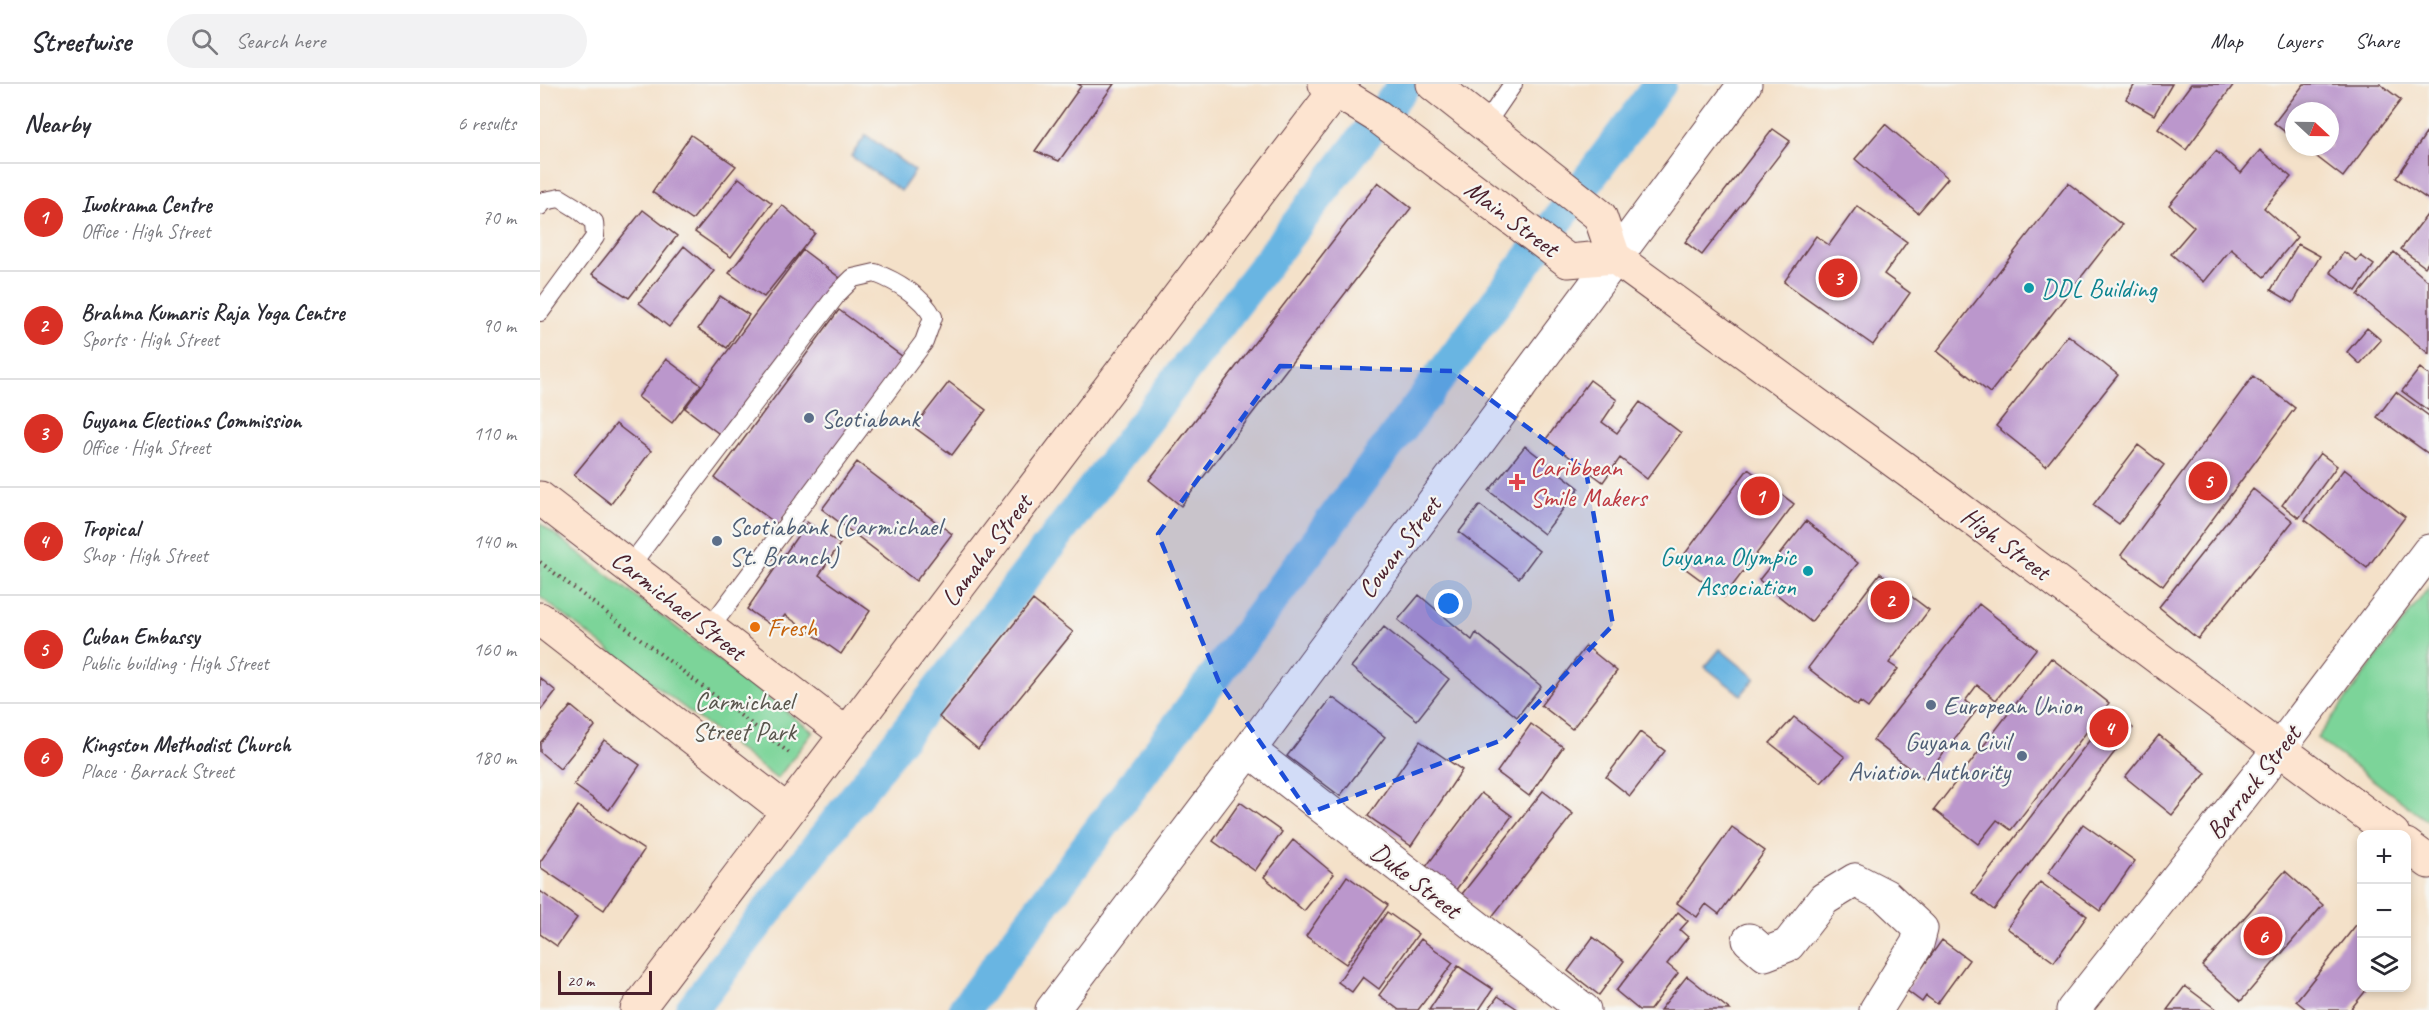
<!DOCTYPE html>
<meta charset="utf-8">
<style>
body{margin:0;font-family:Caveat,sans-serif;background:#f2f2f3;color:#2b2b33}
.controls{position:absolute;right:18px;bottom:18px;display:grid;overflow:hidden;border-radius:12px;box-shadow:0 3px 9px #0003}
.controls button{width:54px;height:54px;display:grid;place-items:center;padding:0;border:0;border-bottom:2px solid #e1e1e2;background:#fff;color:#2b2b33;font:30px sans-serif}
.compass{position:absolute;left:1745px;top:18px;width:54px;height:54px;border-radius:50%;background:#fff;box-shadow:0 3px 9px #0003;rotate:112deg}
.scale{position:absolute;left:18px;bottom:15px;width:94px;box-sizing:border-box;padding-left:6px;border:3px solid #4a1f2b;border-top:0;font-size:16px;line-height:21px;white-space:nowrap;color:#4a1f2b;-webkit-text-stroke:4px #f6f6f2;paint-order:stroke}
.you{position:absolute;left:909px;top:520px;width:21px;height:21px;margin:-15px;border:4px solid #fff;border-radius:50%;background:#1a73e8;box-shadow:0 0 0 9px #1a73e833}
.badge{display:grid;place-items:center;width:39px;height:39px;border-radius:50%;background:#d93025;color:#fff;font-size:20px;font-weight:700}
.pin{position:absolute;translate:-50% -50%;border:3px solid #fff;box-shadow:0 2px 6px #0006}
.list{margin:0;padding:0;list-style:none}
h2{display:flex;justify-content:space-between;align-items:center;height:78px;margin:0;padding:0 24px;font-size:26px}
h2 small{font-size:20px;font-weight:400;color:#7c7c81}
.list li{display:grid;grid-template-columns:39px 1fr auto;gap:18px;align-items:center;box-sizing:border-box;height:108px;padding:0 24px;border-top:2px solid #e1e1e2}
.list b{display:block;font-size:22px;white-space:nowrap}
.list p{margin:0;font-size:20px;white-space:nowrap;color:#7c7c81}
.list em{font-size:20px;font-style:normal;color:#7c7c81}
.icon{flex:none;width:33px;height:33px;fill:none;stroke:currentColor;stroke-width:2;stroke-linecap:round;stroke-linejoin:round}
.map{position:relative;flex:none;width:1889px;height:926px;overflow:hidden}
header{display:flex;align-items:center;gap:36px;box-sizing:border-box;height:84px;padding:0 30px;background:#fff;border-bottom:2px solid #e1e1e2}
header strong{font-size:28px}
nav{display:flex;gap:33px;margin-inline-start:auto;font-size:21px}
.search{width:420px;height:54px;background:#f2f2f3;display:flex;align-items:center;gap:15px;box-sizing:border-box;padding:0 21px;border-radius:33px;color:#7c7c81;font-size:22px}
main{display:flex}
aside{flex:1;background:#fff}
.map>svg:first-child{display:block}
.green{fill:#7bd499;stroke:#627a62;stroke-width:1.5}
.water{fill:#69b5e2;stroke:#5a6a86;stroke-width:1.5}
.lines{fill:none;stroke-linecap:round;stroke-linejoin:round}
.canal{stroke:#69b5e2;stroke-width:33}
.building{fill:#bb97cc}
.lane-casing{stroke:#643c43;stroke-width:20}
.street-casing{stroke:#643c43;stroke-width:35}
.secondary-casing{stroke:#643c43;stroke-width:35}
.path{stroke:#643c43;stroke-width:4;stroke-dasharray:1.5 4.5;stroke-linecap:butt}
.lane{stroke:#fff;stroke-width:18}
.street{stroke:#fff;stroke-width:33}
.secondary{stroke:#fde4d0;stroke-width:33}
.marked{fill:#1d4ed8;fill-opacity:0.2;stroke:#1d4ed8;stroke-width:4.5;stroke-dasharray:12 8;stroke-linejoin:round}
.culture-dot{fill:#0f9aa8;stroke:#f6f6f2;stroke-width:2}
.service-dot{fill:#5c6f8a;stroke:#f6f6f2;stroke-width:2}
.health-dot{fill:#e0444e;stroke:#f6f6f2;stroke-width:2}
.food-dot{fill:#e8710a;stroke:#f6f6f2;stroke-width:2}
.labels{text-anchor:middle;stroke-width:4.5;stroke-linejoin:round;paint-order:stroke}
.street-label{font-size:26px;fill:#4a1f2b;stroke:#f6f6f2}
.culture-label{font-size:26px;fill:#0d838f;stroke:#f6f6f2;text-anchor:start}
.service-label{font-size:26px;fill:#4e5e75;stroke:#f6f6f2;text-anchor:start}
.health-label{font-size:26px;fill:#be3a42;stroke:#f6f6f2;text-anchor:start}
.food-label{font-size:26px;fill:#c56008;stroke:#f6f6f2;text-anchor:start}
.park-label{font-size:26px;fill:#59554c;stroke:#f6f6f2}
</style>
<header>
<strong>Streetwise</strong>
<div class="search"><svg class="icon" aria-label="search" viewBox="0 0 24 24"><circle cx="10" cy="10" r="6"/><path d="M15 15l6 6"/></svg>Search here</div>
<nav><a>Map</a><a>Layers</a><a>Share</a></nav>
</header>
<main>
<aside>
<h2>Nearby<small>6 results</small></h2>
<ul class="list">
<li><span class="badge">1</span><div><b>Iwokrama Centre</b><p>Office · High Street</p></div><em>70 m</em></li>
<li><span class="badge">2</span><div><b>Brahma Kumaris Raja Yoga Centre</b><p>Sports · High Street</p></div><em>90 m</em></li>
<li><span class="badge">3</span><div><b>Guyana Elections Commission</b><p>Office · High Street</p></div><em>110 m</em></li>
<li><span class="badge">4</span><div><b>Tropical</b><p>Shop · High Street</p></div><em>140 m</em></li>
<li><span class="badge">5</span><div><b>Cuban Embassy</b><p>Public building · High Street</p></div><em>160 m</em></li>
<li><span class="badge">6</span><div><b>Kingston Methodist Church</b><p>Place · Barrack Street</p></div><em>180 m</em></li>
</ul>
</aside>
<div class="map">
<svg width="1889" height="926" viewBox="0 0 1889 926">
<rect width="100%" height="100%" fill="#f6f6f2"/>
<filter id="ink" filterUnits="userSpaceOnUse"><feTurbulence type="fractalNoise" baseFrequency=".0167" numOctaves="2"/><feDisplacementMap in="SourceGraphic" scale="12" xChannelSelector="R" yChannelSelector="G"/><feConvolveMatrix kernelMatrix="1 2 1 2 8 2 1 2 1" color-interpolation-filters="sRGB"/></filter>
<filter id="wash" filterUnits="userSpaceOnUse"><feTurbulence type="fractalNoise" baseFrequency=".008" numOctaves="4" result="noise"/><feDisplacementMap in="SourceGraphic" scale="24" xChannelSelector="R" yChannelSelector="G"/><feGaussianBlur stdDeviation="1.35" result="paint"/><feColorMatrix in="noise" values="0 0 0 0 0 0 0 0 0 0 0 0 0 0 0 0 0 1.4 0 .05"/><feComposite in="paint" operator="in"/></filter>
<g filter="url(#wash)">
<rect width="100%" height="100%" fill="#f4e1c9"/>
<path class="green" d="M0,439L273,648L237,695L0,513Z
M1889,503V738L1777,654Z"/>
<path class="water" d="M326,51L375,87L361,107L311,72Z
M1180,565L1215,594L1201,611L1165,583Z"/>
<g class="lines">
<path class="canal" d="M151,926L865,0
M424,926L1120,0"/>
</g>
<g id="blocks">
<path class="building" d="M538,0H574L519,77L495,67L541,2Z
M1595,0H1632L1614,31L1586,15Z
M1651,0H1694L1646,66L1618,45Z
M1764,0H1840L1861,16L1803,93L1764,63H1790V27H1754V55L1734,39Z
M1345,40L1408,94L1378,129L1315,75Z
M1233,45L1250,57L1162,171L1145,158Z
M1889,45V116L1856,94Z
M151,51L196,82L152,136L112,108Z
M1720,66L1751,93L1724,124L1757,153L1724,193L1691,165L1664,198L1631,170L1654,143L1629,121L1676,67L1701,89Z
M199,94L232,119L191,173L155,148Z
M838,98L871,124L641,422L609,396Z
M1528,99L1582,141L1450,309L1397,267Z
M242,121L275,149L224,213L189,189Z
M1317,122L1367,158L1344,190L1370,209L1333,261L1244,198L1276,152L1289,161Z
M103,126L137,152L89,214L52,190Z
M1887,131L1889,133V177L1885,183L1861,165Z
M1758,160L1780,172L1753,219L1731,206Z
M144,162L174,187L129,243L99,219Z
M263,166L300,194L182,352L145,324Z
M1804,168L1817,177L1821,172L1834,181L1816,207L1790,188Z
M1854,168L1889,198V270L1818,211Z
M180,212L209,231L187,264L158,245Z
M299,226L363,273L238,441L175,394Z
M1827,244L1841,256L1820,280L1807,268Z
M1528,251L1578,291L1506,382L1456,342Z
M126,275L161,301L132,339L98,313Z
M1880,284L1889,291V327L1862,307Z
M1713,292L1755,324L1623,502L1581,471Z
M1050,296L1077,316L1062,338L1077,349L1100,318L1141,349L1107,395L1080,374L1063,398L1006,355Z
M409,298L446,326L412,371L374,343Z
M1856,308L1889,332V370L1837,333Z
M76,340L111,367L71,420L34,391Z
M1598,361L1624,381L1579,440L1553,421Z
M985,362L1039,404L1004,450L949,407Z
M1780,369L1797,382L1759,434L1742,421Z
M317,378L412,450L376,497L282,425Z
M1208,385L1254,420L1184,513L1138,479Z
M1804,385L1865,433L1827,484L1765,436Z
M1713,405L1753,437L1658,555L1619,523Z
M940,421L999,467L979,494L919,448Z
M1266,437L1318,479L1271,538L1219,496Z
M267,438L300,460L279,491L330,527L301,570L245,531L235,544L207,525Z
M1340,489L1389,526L1349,579L1358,585L1328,624L1320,618L1317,622L1268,584Z
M879,511L932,556L936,549L1001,602L977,633L858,536Z
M493,516L533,548L438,665L399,633Z
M1439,520L1496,565L1456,616L1437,601L1425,617L1437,626L1383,695L1333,656Z
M844,543L909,595L877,636L811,583Z
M1046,562L1077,587L1032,645L1001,621Z
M1511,574L1569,619L1471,746L1457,736L1438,760L1394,726Z
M0,594L16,607L0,627Z
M792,613L845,653L800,712L747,672Z
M31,622L55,642L20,685L0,668V659Z
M1572,627L1593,644L1454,826L1432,809Z
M1254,633L1305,673L1281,699L1230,659Z
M991,640L1023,663L989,712L957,688Z
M1100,648L1125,667L1090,712L1066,693Z
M1619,651L1666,689L1632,731L1585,693Z
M64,656L100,681L69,726L34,701Z
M880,657L922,686L871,762L828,732Z
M1003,707L1033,730L951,834L922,810Z
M941,709L972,732L915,807L885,784Z
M700,718L742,748L715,787L673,757Z
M38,722L104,766L64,826L0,783V778Z
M1543,740L1595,777L1560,827L1508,789Z
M1192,743L1225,767L1179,830L1166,820L1157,833L1137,819Z
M753,756L794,790L764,827L724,793Z
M1745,787L1783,821L1701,917L1662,882Z
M807,792L848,821L806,880L766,852Z
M1500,798L1547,832L1514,878L1467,844Z
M0,807L37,834L17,862L0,850Z
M847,828L878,850L839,905L823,893L812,908L798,898Z
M1138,828L1148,837L1140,846L1148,853L1127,880L1138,889L1110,926H1099L1076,907Z
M1816,841L1822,845V904H1828L1810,926H1767L1756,917Z
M1053,853L1084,877L1059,911L1028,887Z
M881,855L913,879L878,926H859L839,911Z
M1402,856L1429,876L1397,920L1386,912L1382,918L1366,906Z
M918,882L953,905L939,926H889Z
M1147,892L1190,926H1120Z
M1645,902L1677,926H1627Z
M958,912L979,926H948Z"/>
</g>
</g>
<g filter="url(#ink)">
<use href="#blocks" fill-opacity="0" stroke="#643c43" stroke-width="1.5"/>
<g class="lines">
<g class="lane-casing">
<path id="lane" d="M945,41L973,0
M0,122L4,117L20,114L38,125L54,138L55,153L0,228
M89,483L298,209L313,194L335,189C356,197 382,212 393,233L384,258L169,545"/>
</g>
<g class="street-casing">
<path id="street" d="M709,666L1044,926
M1209,856L1225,870L1248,861L1284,815L1315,796L1346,812L1381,845L1377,860L1336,926
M512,926L709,666L1205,0
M1533,926L1740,664L1889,467"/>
</g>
<g class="secondary-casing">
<path id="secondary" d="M785,0L837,32L1028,177L1074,173
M893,0L1060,132L1074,173
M1074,173L1401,411L1853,750
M0,414L306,650
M0,535L247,727
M1866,761L1889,778
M97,926L795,7"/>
</g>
<path class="path" d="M0,478L252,671"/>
<use href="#lane" class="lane"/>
<use href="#street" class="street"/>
<use href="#secondary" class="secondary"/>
</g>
</g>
<path class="marked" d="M740,282L912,287L1046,387L1073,541L962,656L769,729L679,598L618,450Z"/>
<g class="culture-dot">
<circle cx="1489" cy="204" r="6"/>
<circle cx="1268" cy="487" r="6"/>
</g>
<g class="service-dot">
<circle cx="269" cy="334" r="6"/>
<circle cx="177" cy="457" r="6"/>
<circle cx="1391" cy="621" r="6"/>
<circle cx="1482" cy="672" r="6"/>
</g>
<path class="health-dot" d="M974 389h6v6h6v6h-6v6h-6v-6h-6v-6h6z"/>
<circle class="food-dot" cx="215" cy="543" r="6"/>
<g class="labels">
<g class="street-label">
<text transform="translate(972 134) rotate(37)" y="9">Main Street</text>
<text transform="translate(1466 459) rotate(37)" y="9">High Street</text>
<text transform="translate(859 463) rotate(-53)" y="9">Cowan Street</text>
<text transform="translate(446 466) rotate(-53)" y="9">Lamaha Street</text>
<text transform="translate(139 521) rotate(38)" y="9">Carmichael Street</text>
<text transform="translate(1713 698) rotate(-52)" y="9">Barrack Street</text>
<text transform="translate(876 796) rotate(38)" y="9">Duke Street</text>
</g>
<g class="culture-label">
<text x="1501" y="213">DDL Building</text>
<text x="1256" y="481" text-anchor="end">Guyana Olympic<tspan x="1256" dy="30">Association</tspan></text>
</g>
<g class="service-label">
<text x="281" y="343">Scotiabank</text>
<text x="189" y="451">Scotiabank (Carmichael<tspan x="189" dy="30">St. Branch)</tspan></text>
<text x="1403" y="630">European Union</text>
<text x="1470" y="666" text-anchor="end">Guyana Civil<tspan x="1470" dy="30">Aviation Authority</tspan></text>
</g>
<g class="health-label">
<text x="990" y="392">Caribbean<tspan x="990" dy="30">Smile Makers</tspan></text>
</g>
<g class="food-label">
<text x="227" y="552">Fresh</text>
</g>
<g class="park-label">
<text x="204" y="626">Carmichael<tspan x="204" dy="30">Street Park</tspan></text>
</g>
</g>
</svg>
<div class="controls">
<button>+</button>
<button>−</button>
<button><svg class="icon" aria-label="layers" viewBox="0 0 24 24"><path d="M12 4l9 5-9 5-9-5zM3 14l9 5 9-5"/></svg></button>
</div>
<svg class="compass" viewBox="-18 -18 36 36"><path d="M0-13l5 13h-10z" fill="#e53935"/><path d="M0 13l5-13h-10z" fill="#7c7c81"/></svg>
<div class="scale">20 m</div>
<div class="you"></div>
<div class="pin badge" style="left:1220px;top:412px">1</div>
<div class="pin badge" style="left:1350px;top:516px">2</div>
<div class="pin badge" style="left:1298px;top:194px">3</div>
<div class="pin badge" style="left:1569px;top:644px">4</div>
<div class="pin badge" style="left:1668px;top:397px">5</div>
<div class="pin badge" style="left:1723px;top:852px">6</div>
</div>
</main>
